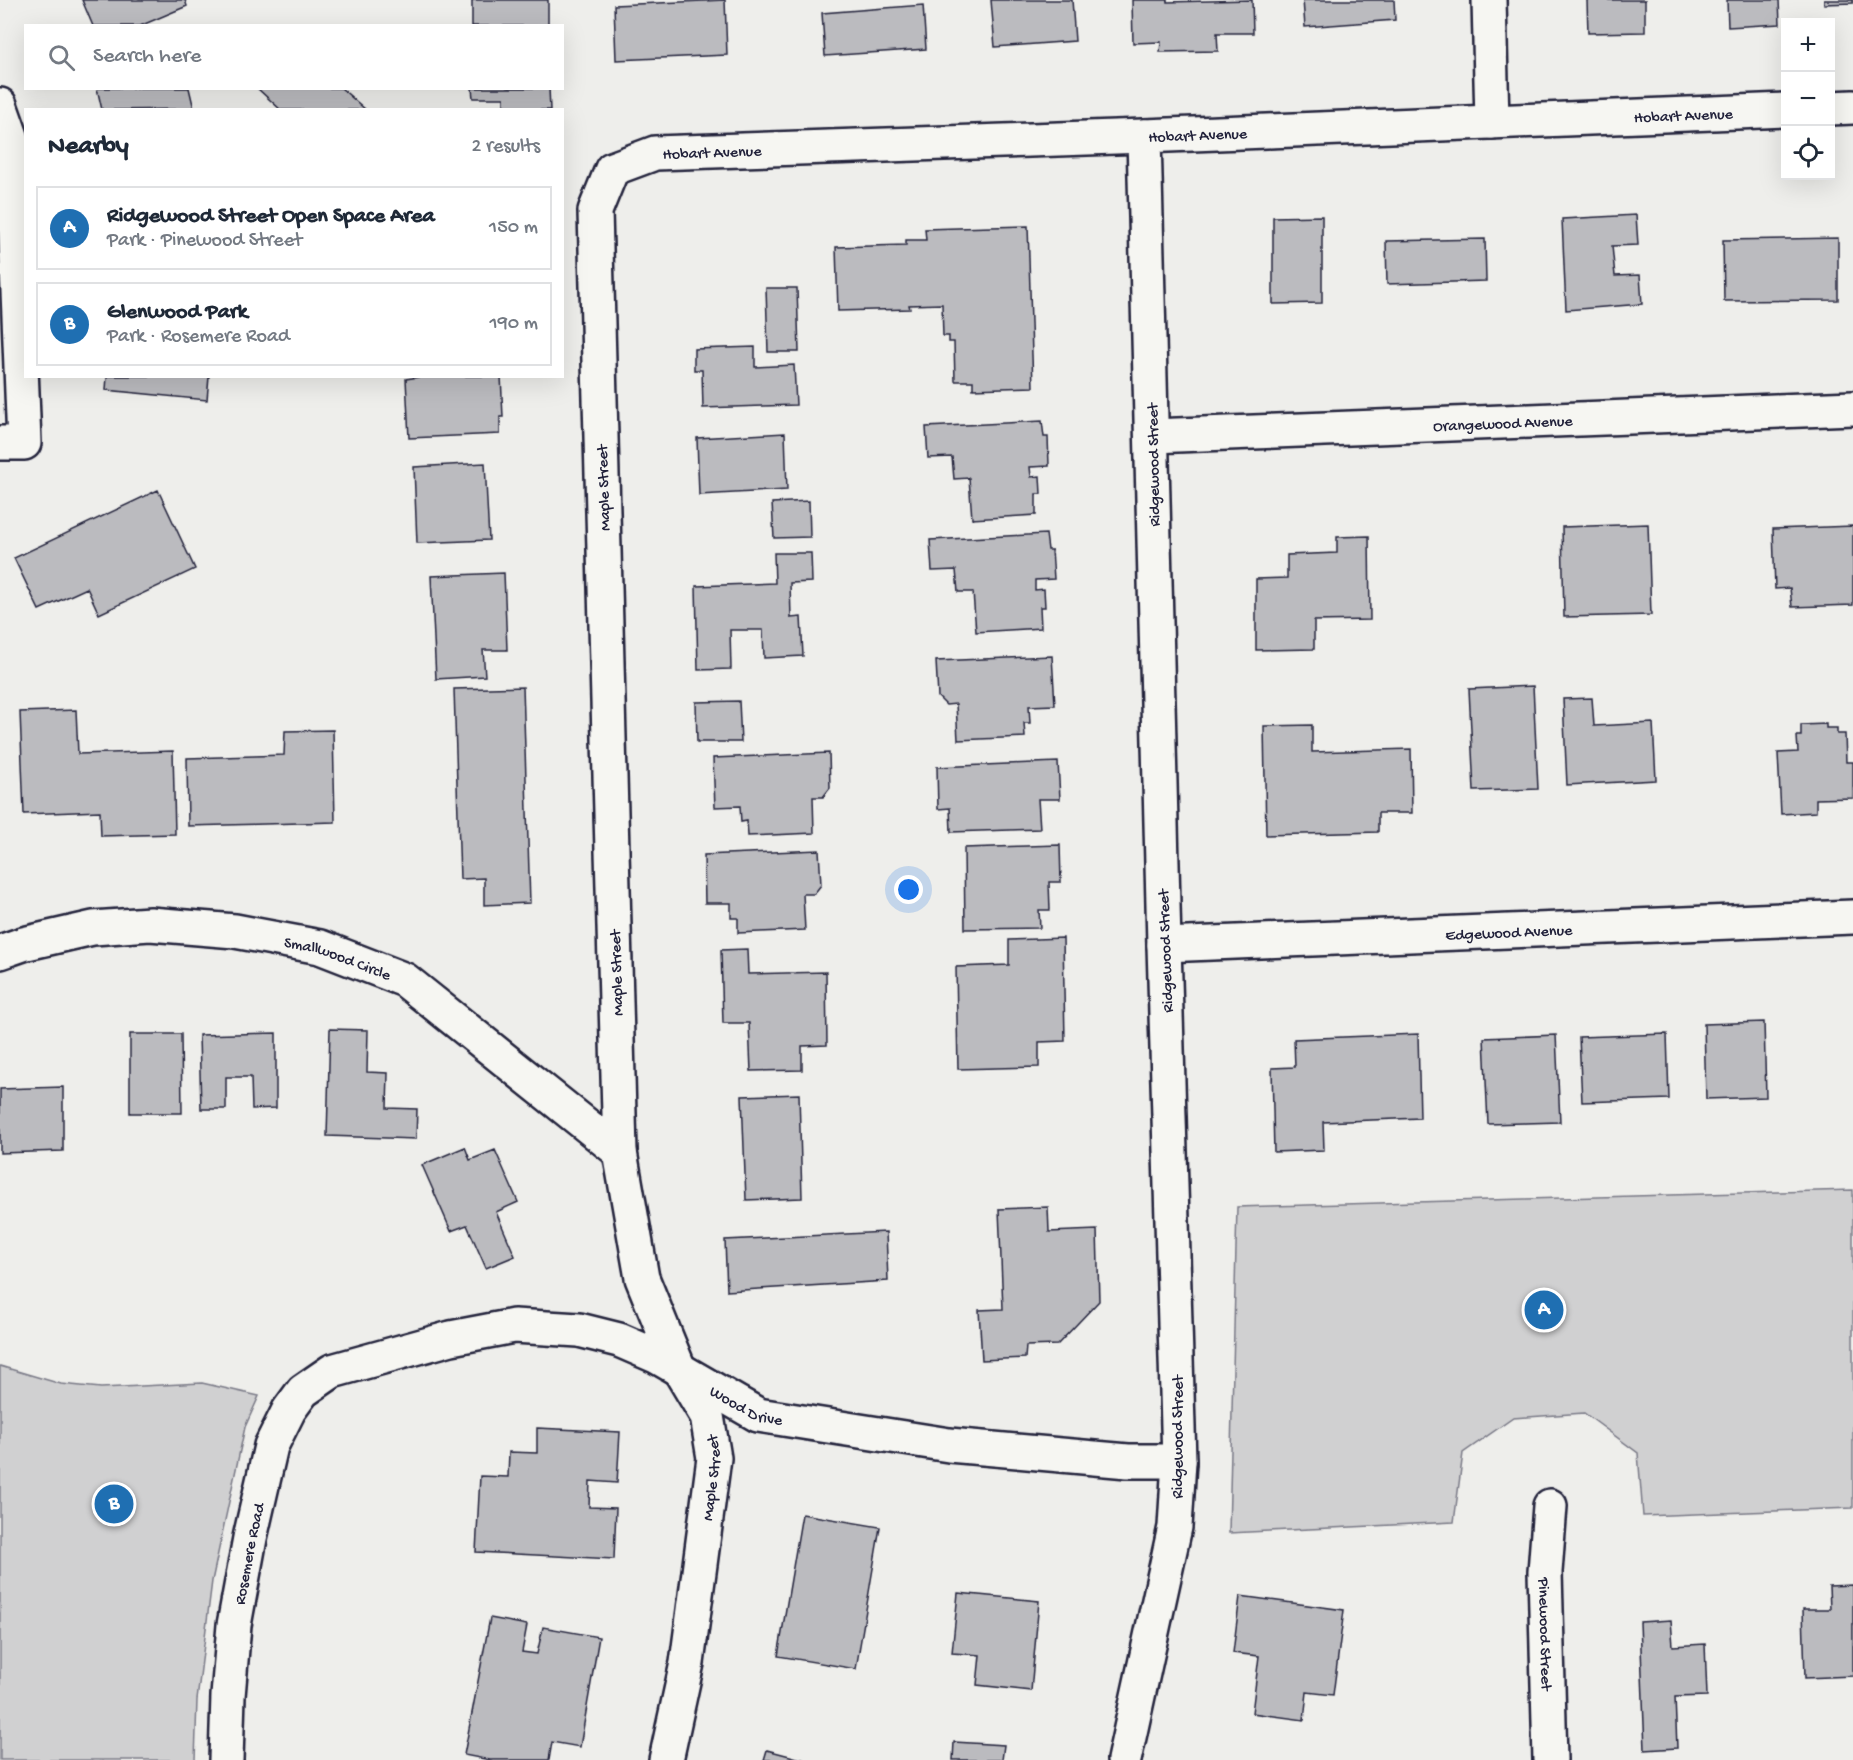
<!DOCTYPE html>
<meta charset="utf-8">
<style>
body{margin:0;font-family:"Gochi Hand",sans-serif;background:#f2f2f3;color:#1f2937}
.controls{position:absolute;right:18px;top:18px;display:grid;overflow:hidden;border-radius:0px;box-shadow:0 6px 24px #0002}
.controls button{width:54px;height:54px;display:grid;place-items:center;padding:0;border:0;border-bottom:2px solid #e0e1e3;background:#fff;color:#1f2937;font:30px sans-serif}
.you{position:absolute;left:909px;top:890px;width:21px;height:21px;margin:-15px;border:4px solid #fff;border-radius:50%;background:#1a73e8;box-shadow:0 0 0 9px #1a73e833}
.badge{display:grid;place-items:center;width:39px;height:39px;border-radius:50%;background:#1f6fb2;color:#fff;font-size:20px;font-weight:700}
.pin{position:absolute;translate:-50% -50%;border:3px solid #fff;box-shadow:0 2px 6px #0006}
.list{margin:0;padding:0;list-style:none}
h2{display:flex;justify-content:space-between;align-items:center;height:78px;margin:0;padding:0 24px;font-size:26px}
h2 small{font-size:20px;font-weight:400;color:#747a83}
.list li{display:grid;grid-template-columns:39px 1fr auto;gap:18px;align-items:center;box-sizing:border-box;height:84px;margin:0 12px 12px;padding:0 12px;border:2px solid #e0e1e3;border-radius:0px}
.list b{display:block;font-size:22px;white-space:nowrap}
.list p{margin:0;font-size:20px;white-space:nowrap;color:#747a83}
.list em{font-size:20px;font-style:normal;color:#747a83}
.icon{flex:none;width:33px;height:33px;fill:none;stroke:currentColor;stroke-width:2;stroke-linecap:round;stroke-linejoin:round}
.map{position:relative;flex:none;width:1853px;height:1760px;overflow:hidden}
.search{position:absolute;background:#fff;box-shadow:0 6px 24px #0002;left:24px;top:24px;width:540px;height:66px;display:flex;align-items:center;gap:15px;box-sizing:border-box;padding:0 21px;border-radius:0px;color:#747a83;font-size:22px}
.panel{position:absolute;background:#fff;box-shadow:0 6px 24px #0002;left:24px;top:108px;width:540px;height:270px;border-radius:0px}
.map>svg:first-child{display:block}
.green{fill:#d0d0d1;stroke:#797986;stroke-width:1.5}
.building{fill:#bbbbbf;stroke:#22223b;stroke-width:1.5}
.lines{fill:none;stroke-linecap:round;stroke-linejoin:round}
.minor-casing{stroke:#22223b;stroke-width:38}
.minor{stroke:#f6f6f2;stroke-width:33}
.labels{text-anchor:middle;stroke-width:6;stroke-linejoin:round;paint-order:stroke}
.street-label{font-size:16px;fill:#22223b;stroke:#f6f6f2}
</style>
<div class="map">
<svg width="1853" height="1760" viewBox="0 0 1853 1760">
<rect width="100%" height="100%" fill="#eeeeeb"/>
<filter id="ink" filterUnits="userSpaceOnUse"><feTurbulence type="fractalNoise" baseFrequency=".0167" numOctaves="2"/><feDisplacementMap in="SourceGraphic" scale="12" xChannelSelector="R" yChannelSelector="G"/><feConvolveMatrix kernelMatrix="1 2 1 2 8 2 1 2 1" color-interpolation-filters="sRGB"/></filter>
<g filter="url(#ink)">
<path class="green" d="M1853,1190V1508L1643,1516L1638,1453L1584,1413L1513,1418L1463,1453L1454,1522L1229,1533L1237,1207Z
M0,1366L61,1384L101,1388L202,1383L259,1396L245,1427L212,1581L197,1700L195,1760H0Z"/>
<path class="building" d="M82,0H185L187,6L140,26H93Z
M472,0H548V26H472Z
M725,0L727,55L616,60L614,5Z
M991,0H1072L1075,41L995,47Z
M1132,0H1167V2L1252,0L1253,33H1217L1218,51L1160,52L1161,42L1133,43Z
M1303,0H1394L1395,20L1305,27Z
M1587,0H1645V32L1588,33Z
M1727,0H1779L1780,24L1728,27Z
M1824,0H1853V3L1824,4Z
M923,5L926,49L825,56L822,13Z
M97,88H189L194,109L102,110Z
M257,88H341L366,110H281Z
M472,88H549L550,110H504V98H473Z
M1636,215L1638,245L1612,246L1615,276L1640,275L1642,304L1566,310L1562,219Z
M1322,216V303L1273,304V217Z
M1028,226L1033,387L973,389V381H955L954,342H949V336H943L942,304L909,305L910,309L838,311L836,247L906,245V240H926L925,229Z
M1838,238V300L1724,301L1723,240Z
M1485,239L1486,281L1387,284L1386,241Z
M766,288H797L799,352H768Z
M755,347V367L794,365L796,405L703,408L702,370H694V349Z
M107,376H209L207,400L106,390Z
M425,376H501L503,417H500V434L409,438L406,379Z
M1042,421L1044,437H1048L1049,466L1030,467L1031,477L1040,476L1041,494H1036V515L972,519L969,478L954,479L952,457L928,458L926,427Z
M785,433L787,490L699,495L697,438Z
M485,463L489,540L417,543L414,467Z
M158,490L195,569L99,614L87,588L39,610L14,558Z
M809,501L810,537L774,538L772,503Z
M1648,524L1651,615L1564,617L1562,527Z
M1853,526V605L1792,607L1790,588L1775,589L1773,529Z
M1046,534L1048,550H1052L1054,579L1035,580V590L1044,589L1045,607H1040L1041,628L976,632L973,592H958L956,570L932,571L930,540Z
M1369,536L1370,620L1314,621V649L1256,650V579L1287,578V555L1337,553V537Z
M774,553H811L812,582L790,583L791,618L801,617L803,656L764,658L763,630H730L731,669L698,670L696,586L775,583Z
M504,573L507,650H483L485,676L436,679L431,576Z
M1052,656L1055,705L1029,706L1030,723H1024L1025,737L958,740L956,704L946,705L938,697L936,661Z
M1533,686L1538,789L1474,791L1469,689Z
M523,687L530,903L484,905V878L460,879L454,689Z
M1592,698L1594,726L1653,723L1656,780L1567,785L1563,699Z
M739,701L741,742H697L696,702Z
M76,710L78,754L173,751L175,834L101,836L100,811L24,814L20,712Z
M1826,724V728H1837V734H1845L1846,762H1853V798L1816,799V812L1781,814L1778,753L1798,752L1797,736H1801V725Z
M1312,725V752L1411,749L1412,813H1378V832L1266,835L1264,726Z
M333,730L335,822L188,826L187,758L284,755L285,731Z
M829,753L830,788L823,797H813L814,833L748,836L747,821L741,822L740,806L715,807L713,758Z
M1058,762L1060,799H1038L1040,829L951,832L950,808L938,809L937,767Z
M1060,845L1061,882H1049L1050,910H1039L1040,928L965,929L964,848Z
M819,850L821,885L814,894H803L805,930L738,933V918H731V903H705L704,855Z
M1063,938L1065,1041L1039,1042V1067L958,1069L956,967L1009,965V940Z
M747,949L748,974L826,972L827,1045L802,1046V1070L751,1071L749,1023H723L721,950Z
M1764,1022L1766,1097L1706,1099L1704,1024Z
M330,1029L368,1030L367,1072L388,1073L387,1108L417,1109L416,1139L327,1136Z
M276,1033V1108L252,1109L251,1077H226V1109H201L199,1035Z
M130,1034H181L182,1113H130Z
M1418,1034L1420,1118L1323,1122L1324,1150L1274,1152L1272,1068L1295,1067L1294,1039Z
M1667,1034L1669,1099L1582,1102L1579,1037Z
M1556,1035L1560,1122L1488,1124L1484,1038Z
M63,1087V1151L0,1153V1089Z
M799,1094L802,1198L746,1200L742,1096Z
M465,1147L470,1160L495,1150L518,1202L496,1212L515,1256L486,1268L467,1225L451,1231L422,1165Z
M1048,1207L1049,1232L1097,1230L1099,1301L1057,1345L1026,1346L1025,1358L982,1360L979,1310L1003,1309L999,1209Z
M886,1232L888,1281L727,1291L725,1240Z
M537,1428L620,1432L617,1483L590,1481L589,1507L616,1508L614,1559L476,1552L480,1476L508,1477L509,1452L537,1453Z
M802,1514L880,1527L856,1669L778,1656Z
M1853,1585V1676L1805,1678L1803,1609H1830L1829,1586Z
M958,1593L1039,1601L1031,1691L977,1685L980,1655L952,1653Z
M1240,1596L1344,1610L1333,1695L1307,1692L1304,1720L1252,1713L1259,1656L1233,1653Z
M490,1618L527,1625L522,1652L537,1654L543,1627L599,1637L580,1747L552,1742L549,1760H490L464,1755Z
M1671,1620L1673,1646L1705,1644L1707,1696L1675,1697L1677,1748L1645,1750L1640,1622Z
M954,1742L1004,1745L1002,1760H953Z
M767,1750L805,1760H764Z"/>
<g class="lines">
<g class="minor-casing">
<g id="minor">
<path d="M1489,0L1492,122"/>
<path d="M0,105L12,139L24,443H0"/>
<path d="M1830,108L1853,107"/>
<path id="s1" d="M1152,436L1853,408"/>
<path id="s2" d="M1164,945L1853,917"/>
<path id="s3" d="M0,952L23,944L93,928L150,924L235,931L320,947L405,980L620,1152"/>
<path id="s4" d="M1550,1506L1545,1572L1550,1760"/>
<path id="s5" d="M226,1760L228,1696L234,1625L250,1538L271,1446L289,1410L303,1391L332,1371L451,1338L514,1326L579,1330L619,1340L656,1356L758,1415L949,1445L1128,1461H1179"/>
<path id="s6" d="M666,1760L687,1663L714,1458L707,1416L679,1369L642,1278L620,1152L595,211L612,169L655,153L1144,136L1786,110"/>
<path d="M1124,1760L1175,1527L1179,1461L1164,945L1144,136"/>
</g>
</g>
<use href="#minor" class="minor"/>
</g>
</g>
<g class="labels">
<g class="street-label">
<text dy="6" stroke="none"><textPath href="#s6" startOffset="2691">Hobart Avenue</textPath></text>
<text dy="6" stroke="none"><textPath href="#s6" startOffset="2205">Hobart Avenue</textPath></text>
<text dy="6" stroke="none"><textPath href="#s6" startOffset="1719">Hobart Avenue</textPath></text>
<text dy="6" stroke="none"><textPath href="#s1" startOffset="351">Orangewood Avenue</textPath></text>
<text transform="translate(1152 465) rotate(-91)" y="6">Ridgewood Street</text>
<text transform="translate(602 488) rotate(-92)" y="6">Maple Street</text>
<text dy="6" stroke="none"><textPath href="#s2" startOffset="345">Edgewood Avenue</textPath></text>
<text transform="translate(1164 951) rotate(-92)" y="6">Ridgewood Street</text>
<text dy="6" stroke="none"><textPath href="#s3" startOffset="345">Smallwood Circle</textPath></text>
<text transform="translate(615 973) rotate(-92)" y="6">Maple Street</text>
<text dy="6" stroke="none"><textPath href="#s5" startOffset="855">Wood Drive</textPath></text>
<text transform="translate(1176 1437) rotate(-90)" y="6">Ridgewood Street</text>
<text dy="6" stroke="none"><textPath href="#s6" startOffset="286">Maple Street</textPath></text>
<text dy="6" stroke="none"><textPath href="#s5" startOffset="208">Rosemere Road</textPath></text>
<text dy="6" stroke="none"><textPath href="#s4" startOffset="128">Pinewood Street</textPath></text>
</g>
</g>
</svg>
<div class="controls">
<button>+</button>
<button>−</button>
<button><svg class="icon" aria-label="locate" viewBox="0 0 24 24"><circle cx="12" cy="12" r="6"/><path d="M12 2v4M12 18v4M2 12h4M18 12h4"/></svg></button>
</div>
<div class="you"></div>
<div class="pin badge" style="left:1544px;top:1310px">A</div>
<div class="pin badge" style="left:114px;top:1504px">B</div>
<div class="search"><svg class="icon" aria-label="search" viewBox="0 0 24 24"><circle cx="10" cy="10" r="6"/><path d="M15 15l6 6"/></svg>Search here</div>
<section class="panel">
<h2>Nearby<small>2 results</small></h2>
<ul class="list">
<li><span class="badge">A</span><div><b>Ridgewood Street Open Space Area</b><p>Park · Pinewood Street</p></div><em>150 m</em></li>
<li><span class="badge">B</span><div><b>Glenwood Park</b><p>Park · Rosemere Road</p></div><em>190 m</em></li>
</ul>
</section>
</div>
